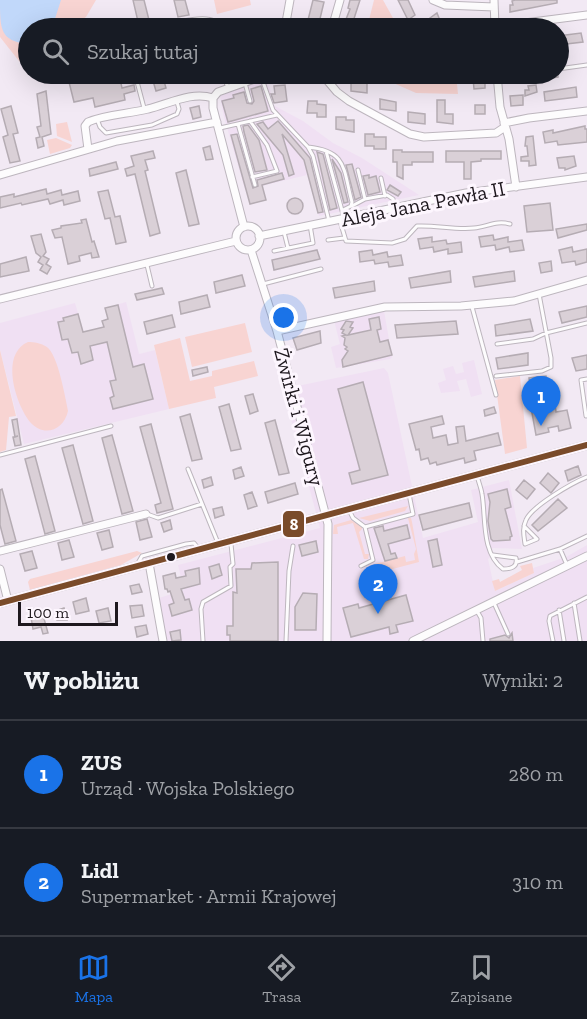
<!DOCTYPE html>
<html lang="pl">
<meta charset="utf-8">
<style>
body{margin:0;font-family:"Zilla Slab",serif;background:#242831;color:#f1f3f6}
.scale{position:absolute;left:18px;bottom:15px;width:100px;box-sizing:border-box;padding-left:6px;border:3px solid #1e181e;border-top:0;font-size:16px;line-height:21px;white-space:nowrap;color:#1e181e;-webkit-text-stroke:4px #fdf6fe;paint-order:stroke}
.you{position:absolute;left:284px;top:318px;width:21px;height:21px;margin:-15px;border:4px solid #fff;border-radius:50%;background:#1a73e8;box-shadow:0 0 0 9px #1a73e833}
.badge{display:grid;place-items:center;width:39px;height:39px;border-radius:50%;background:#1a73e8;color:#fff;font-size:20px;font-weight:700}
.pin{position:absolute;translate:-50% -50px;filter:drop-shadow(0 2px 3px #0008)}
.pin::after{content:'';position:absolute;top:32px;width:21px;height:18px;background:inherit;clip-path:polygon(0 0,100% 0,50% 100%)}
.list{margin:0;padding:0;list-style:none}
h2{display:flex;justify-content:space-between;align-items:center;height:78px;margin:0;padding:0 24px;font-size:26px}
h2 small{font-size:20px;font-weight:400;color:#9ea1a6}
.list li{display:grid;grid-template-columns:39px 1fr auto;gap:18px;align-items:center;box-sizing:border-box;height:108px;padding:0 24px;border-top:2px solid #363941}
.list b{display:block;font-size:22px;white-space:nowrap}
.list p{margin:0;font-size:20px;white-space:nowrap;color:#9ea1a6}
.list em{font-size:20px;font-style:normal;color:#9ea1a6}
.icon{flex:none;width:33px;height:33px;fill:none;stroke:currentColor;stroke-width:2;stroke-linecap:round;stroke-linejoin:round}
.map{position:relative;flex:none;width:587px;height:641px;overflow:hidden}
.search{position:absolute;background:#171b24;box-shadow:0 6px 24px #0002;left:18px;right:18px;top:18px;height:66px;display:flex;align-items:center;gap:15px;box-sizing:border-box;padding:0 21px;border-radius:33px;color:#9ea1a6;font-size:22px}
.sheet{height:294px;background:#171b24}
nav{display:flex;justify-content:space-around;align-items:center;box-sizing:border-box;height:84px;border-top:2px solid #363941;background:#171b24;font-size:16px;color:#9ea1a6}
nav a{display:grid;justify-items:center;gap:3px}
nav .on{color:#1a73e8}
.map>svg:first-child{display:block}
.built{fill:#f0e0f3}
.green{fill:#f8d4d2}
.water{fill:#c1d8fa}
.building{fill:#dad0d7;stroke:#b5acb3;stroke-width:1.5}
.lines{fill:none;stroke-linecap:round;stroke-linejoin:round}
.service-casing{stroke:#bdb6be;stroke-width:5}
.minor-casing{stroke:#bdb6be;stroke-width:9}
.tertiary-casing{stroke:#bdb6be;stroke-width:10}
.service{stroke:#fdfcfd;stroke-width:3}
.minor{stroke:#fdfcfd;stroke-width:7}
.tertiary{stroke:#fdfcfd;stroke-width:8}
.bus-1-casing{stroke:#fdf6fe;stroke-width:10}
.bus-1{stroke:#7a4b2a;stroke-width:6}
.bus-dot{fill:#1e181e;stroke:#fdf6fe;stroke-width:2}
.labels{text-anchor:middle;stroke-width:6;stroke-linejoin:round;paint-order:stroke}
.street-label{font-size:21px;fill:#1e181e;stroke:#fdf6fe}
.line-badge{stroke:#fdf6fe;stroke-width:2}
.badge-label{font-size:16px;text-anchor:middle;font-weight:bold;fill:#fff}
</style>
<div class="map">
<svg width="587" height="641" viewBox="0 0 587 641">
<rect width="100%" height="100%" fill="#f2e9f4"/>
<path class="built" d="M265,80L270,88L273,105L303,121L333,143L362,158L419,195L319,216L307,175L245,190L224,117L220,96L255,82Z
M126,302L139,354L155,350L169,409L24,444L0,350V323L75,303L83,330L80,331L81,333L104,327L103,321L108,319L106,308Z
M384,311L392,357L390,359L336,368L331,347L340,344L334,320Z
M474,360L482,394L471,397L466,379L457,381L460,391L441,393L438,383L446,380L443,369L453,366L456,374L464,372L462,363Z
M384,368L388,373L423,538L478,522L471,490L509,480L522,549L493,548L489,551L492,556L488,559L495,591L534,573L533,568L566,557L587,545V641H167L159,598L184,590L178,565L320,528L283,389Z"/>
<path class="green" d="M0,0H96L86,17L69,28H28V69L19,61L0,37Z
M214,0H250L251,5L217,14Z
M374,0H383L393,18L411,28H367Z
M373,74H456L458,94L416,93Z
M67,122L72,142L57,136L56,124Z
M56,138L72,145L70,148L50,154L47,140Z
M245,323L252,352L192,367L185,337Z
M180,338L190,381L212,376V371L254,361L258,376L214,387L216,398L169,409L154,345Z
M28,342C34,342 41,343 47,347C58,355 65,397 68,411C64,430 44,438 30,422C15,403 0,354 28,342Z
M0,350L16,416L9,417L6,450L0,452Z
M520,376L527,448L505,454L495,380Z
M408,506L405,511L370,521L359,518Z
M408,518H411L412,522L419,562L370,575L368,574L367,570L375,564L405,556L406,562L415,560L414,554L416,549Z
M351,520L362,527V529L359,532L365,554H369L368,559H364L353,523L337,527L338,534H333L334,525Z
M137,551L142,553L121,565L30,590L28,582L30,579Z
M532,563L534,573L495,591L492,581L499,579L500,582L522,570L520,566Z"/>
<path class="water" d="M0,0H61L52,28H28V44C0,41 0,29 0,0Z"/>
<path class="building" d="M133,0H144L150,24L139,26Z
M174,0H185L189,15L178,17Z
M313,0L324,2L318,27L307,24Z
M350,0H360L351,28L343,27L350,9L348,8Z
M398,0H408L415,15L408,20Z
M515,0H557V3L510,12V5H513L512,1Z
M437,13L441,23L434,27L430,18Z
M581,33L583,42L558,45V36Z
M67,74H98L99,80L111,77L110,74H119L122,88L134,85L135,91L124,94L125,100L95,107L93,98L74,102Z
M151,74H162L166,88L156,91Z
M192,74H203L204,79L194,81Z
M534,74H558V77L535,80Z
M473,78H485V88L474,89Z
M351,81L367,83V93L351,91Z
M285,85L287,101L274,103L271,94H275L274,86Z
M536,85L537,92L525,96V90H529L528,86Z
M261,86L268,111L228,122L222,101L234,98L233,95L244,92L247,103L252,104L254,101L251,89Z
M576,87L577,97L545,101L544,92Z
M46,91L51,134L42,137L44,146L38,148L36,138L40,137L37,127L41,126L37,94Z
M523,95V105L511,106L510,96Z
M380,99L396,102V111L380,109Z
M437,100H445V114H453V124L437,122Z
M308,101H317V104L326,105V117H317V113H307Z
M475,105H485V114H475Z
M11,106L18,133L13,134L20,161L10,163L3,137L8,135L1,109Z
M199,106L201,117L193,119L190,108Z
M408,112L425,114V124L408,122Z
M336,117H346V120H354V132L336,129Z
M278,121L310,158L323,212L318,213L304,160L282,134L294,174L289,176L283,155L257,124L263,122L268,129Z
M248,125L259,140L267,170L255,172L244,132L243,126Z
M585,126V129H587V142L558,145L557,141L545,143L543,132L553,130V133Z
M237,134L253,188L258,186L257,180L282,173L284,179L262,185L266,200L250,204L231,135Z
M365,134H374V137H386V149H374V146H365Z
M533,136L536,165L529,166V161H521V157L528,156L527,146H525L526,137Z
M210,146L213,159L206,160L203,148Z
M393,150H402V152H433V162H412V165H403V179L397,176V162H393Z
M153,151L155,158L145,160L148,170L145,171L160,233L150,236L135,174L127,176L125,169L134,166L131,156Z
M446,151H501V159H481V161L471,162V179H464V162H446Z
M317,152L323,154L337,208L330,210Z
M574,156L576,166L565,170V168H559L557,158Z
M332,159L341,173L348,202L344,203Z
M116,162L118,169L90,176L89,169Z
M352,164L361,197L355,200L346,165Z
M186,170L199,224L189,226L176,173Z
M369,175V178L376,176L380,192L368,195L363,176Z
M390,185L401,192L398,196L387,190Z
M46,189L47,194L61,190L62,195L78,191L80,201L64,205L63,200L50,204L48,199L22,205L21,203L0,208V197L14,194V197Z
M108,190L115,217L120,216L126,242L116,244L110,218L105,219L98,192Z
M287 206a8 8 0 1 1 16 0a8 8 0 1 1-16 0Z
M550,203L553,230L527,232L524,206Z
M86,219L92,242L94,241L99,257L92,258L91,253L79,256L80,261L68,264L62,237L55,238L52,230L61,228V226L82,223L81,220Z
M587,224V230L558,238L556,229Z
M41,234L46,252L43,256L49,259L46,264L51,267L47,274L40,270L43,265L38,262L41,257L36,253L31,236Z
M493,235L494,240L508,237V242L522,240L524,250L510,252L509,247L496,250L495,245L481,247L479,237Z
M432,237V242L446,240L447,244L461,242L462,252L448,254V249L434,252L433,247L420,249L418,239Z
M572,247L573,252L587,249V262L576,265L575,261L562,263L559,250Z
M317,250L320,259L274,270L272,260Z
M372,250L373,255L387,252L388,257L401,255L403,265L389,267L388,262L375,264L374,260L360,262L359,252Z
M26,257L29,271L0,277V264Z
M551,261L552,271L541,273L539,263Z
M450,271L451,282L411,288L409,278Z
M514,271L515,281L475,287L473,277Z
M242,275L245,286L216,293L214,282Z
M374,281L375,291L335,298L333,288Z
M162,288L164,294L137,300L135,294Z
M207,295L210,307L181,314L179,302Z
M118,305L133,367L144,364L153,399L113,409L110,398L114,396L110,381L116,380L107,342L90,346L93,360L81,364L78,352L72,353L68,339L62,340L58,322L64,321L63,318L78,314L83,332L104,327L102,321L108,319L105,308Z
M587,306V317L562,323L559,312Z
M172,315L175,327L147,334L144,322Z
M379,317L381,329L377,330L380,342L388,340L392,355L343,367L342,360L348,351L345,349L347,347L344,345L345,338L342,336L346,335L342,333L344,330L341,329L346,321L353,322L350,327L353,328L348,335L371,330L369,319Z
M530,319L533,331L496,336L495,325Z
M456,321L458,334L397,338L395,325Z
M320,331L321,343L297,350L293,338Z
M528,353V365L498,369L496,358Z
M587,355V369L576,371L572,358Z
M207,367L208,372L193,376L192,370Z
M546,376L548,386L530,389L529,378Z
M363,382L388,475L352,484L349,473L360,470L338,389Z
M253,394L258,411L250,414L245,396Z
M543,399L544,404L555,403L556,412L567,410L571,428L559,431L558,426L548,428L549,432L536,435L530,402Z
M229,404L241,449L231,451L219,407Z
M494,407L496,413L485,416L484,410Z
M190,414L202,459L192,461L180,417Z
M442,416L444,424L431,427L433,438L446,435L448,445L458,443L456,427L464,426L466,441L498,433L501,445L474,451L476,460L465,463L464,458L437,465L436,462L430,464L428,458L421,460L419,449L416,450L409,424Z
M17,419L21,445L15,446L13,437L18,436L15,437L12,420Z
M275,420L289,473L279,475L265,423Z
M151,424L173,509L157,513L155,505L161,503L140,427Z
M112,435L133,511L122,514L102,438Z
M73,445L93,521L83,524L62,448Z
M35,456L55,531L45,534L25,459Z
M578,466L581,475L568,481L565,471Z
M241,467L244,476L235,479L233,470Z
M548,473L559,483L551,493L540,483Z
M211,477L213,485L204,488L202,480Z
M524,480L535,489L527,499L516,490Z
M295,483L298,494L268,503L265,492Z
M2,489L16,541L5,544L0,525V490Z
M507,489L511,507L505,509L512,536L510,537V540L493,541L491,539L488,521L490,502L488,494Z
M252,492L257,506L248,509L244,495Z
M558,499L567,508L538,531L532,525Z
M469,503L472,517L423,530L419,515Z
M222,507L224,515L215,518L213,509Z
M147,519L152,537L140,540L136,522Z
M170,520L172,529L164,532L161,523Z
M407,525L410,538L388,544L391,554L395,553L397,558L385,561L374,528L383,526L384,531Z
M109,530L113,547L102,550L97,533Z
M437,539L442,565L433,567L428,541Z
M69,540L74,557L62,560L58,543Z
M316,541L318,552L302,556L299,545Z
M32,551L37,568L25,571L20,554Z
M278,562V641H230V635H227V626H233V592L237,593L236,569H251L252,563Z
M219,564L222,575L212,579L209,567Z
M199,568L200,584L181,589L185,600L189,599L192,610L172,616L169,605L174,603L170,591L168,592L167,589H165L163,576L175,573L176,578L186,576L185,571Z
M139,584L142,592L132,594L130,586Z
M303,593L317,594L316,630H295V607Z
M406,595L413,621L396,625L398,632L390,634L389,627L351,637L343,608L358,604L359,608Z
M86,598L89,611L76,614L73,602Z
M142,605L144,616L132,618L130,606Z
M64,608L67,620H57L55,611Z
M108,608L111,621L99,623L96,611Z
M40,615H43L48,633L43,634L41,627L33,629L31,617Z
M146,625L148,634L137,637L135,627Z
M180,630L181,640L172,641L170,632Z
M512,633L513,641H490V639L505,635L509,638Z"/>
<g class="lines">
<g class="service-casing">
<path id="service" d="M198,19L202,28
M118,26L120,28
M155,27C167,25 203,14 214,21C217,23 217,25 219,28
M558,69L587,65
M135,74L144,108
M222,74L228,87
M233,74L236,85
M262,79L273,110L308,147L313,156L329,221
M245,83L250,101
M97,119L100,127L106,133L152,125L177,114L179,109L177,102
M250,121L267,145L277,171L252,177
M238,124L255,185
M220,128L277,115
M308,147C348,151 343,170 352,202L351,206L343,210
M326,151L344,218
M381,178L385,196
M365,199L387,195L393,199L395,206
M352,206L365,199L358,170
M340,221L346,241L392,243L405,239L417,226C436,225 455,230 474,228C487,227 496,220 510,224
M284,232L288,248
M328,240L344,238
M274,251L313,243L310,225
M147,265L152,286
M263,284L321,269
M472,307L496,395
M497,344L533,339L546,333L587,323
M496,376L542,371L551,367V358L539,294
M586,416L581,380L587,379
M0,455L111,426
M188,469L218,543
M477,475C478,481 481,487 482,494C486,517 481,553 503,569C511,569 518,567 516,558L493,555
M350,512L353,518L365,527L413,514L409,494
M147,514L158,518L202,504
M524,526L537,539L525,544C524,536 522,528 526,520C532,506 572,483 587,477
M560,549L567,565
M517,562L560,549L587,536
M138,563L142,556L186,544L194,543L198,548
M361,566L373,560L365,527
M494,603L508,634
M574,603L580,641
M559,610L564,641
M477,611L481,618L483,641
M203,641L201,609L203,602L231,586L230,567L233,564L231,544
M286,641L289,571L293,546
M553,641L549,621L550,616L587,597"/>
</g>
<g class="minor-casing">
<path id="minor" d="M433,0L445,5L494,7
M494,0L495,27
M495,24L509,25L587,15
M285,28L290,0
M332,28L340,0
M497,74L500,107L509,139L516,187
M257,78L289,77L326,79L337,92L349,101L410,134L424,137L496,133L505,127
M213,98V108L244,227
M504,123L529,118L587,111
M88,149L85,126L88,122C106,114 129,114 148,109C169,104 191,91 213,98L218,92L257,78L258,74
M0,175L117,141L217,122
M236 238a12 12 0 1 1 24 0a12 12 0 1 1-24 0Z
M259,236L466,193L587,177
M251,250L277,331L328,524L327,641
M0,299L236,241
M277,331L385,307L461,306L514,301L587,280
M0,551L146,514
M149,563L163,641
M0,569L8,601
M413,641L587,556"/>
</g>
<g class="tertiary-casing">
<path id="tertiary" d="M0,603L587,445"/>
</g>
<use href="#service" class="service"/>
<use href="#minor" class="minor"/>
<use href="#tertiary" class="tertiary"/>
<g class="bus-1-casing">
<path id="bus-1" d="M0,603L587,445"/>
</g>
<use href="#bus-1" class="bus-1"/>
</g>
<circle class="bus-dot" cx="171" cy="557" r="5"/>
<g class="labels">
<g class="street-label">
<text transform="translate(423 204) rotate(-11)" y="7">Aleja Jana Pawła II</text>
<text transform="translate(299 417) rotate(75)" y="7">Żwirki i Wigury</text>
</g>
</g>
<rect class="line-badge" x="282" y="510" width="23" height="28" rx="6" fill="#7a4b2a"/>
<g class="badge-label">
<text x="294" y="530">8</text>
</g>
</svg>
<div class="scale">100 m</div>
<div class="you"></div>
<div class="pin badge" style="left:541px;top:426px">1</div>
<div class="pin badge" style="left:378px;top:614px">2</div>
<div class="search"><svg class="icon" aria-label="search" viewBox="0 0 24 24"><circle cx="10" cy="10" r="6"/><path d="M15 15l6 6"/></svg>Szukaj tutaj</div>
</div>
<section class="sheet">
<h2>W pobliżu<small>Wyniki: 2</small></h2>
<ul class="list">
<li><span class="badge">1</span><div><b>ZUS</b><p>Urząd · Wojska Polskiego</p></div><em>280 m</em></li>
<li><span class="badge">2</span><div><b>Lidl</b><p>Supermarket · Armii Krajowej</p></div><em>310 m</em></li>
</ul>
</section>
<nav>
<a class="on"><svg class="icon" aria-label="map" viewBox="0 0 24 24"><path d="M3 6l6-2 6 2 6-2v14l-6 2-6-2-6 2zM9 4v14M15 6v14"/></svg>Mapa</a>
<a><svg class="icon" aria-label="directions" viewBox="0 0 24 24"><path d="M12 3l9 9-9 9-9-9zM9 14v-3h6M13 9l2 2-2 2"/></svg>Trasa</a>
<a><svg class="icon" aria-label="saved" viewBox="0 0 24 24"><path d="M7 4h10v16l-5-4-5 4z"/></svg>Zapisane</a>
</nav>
